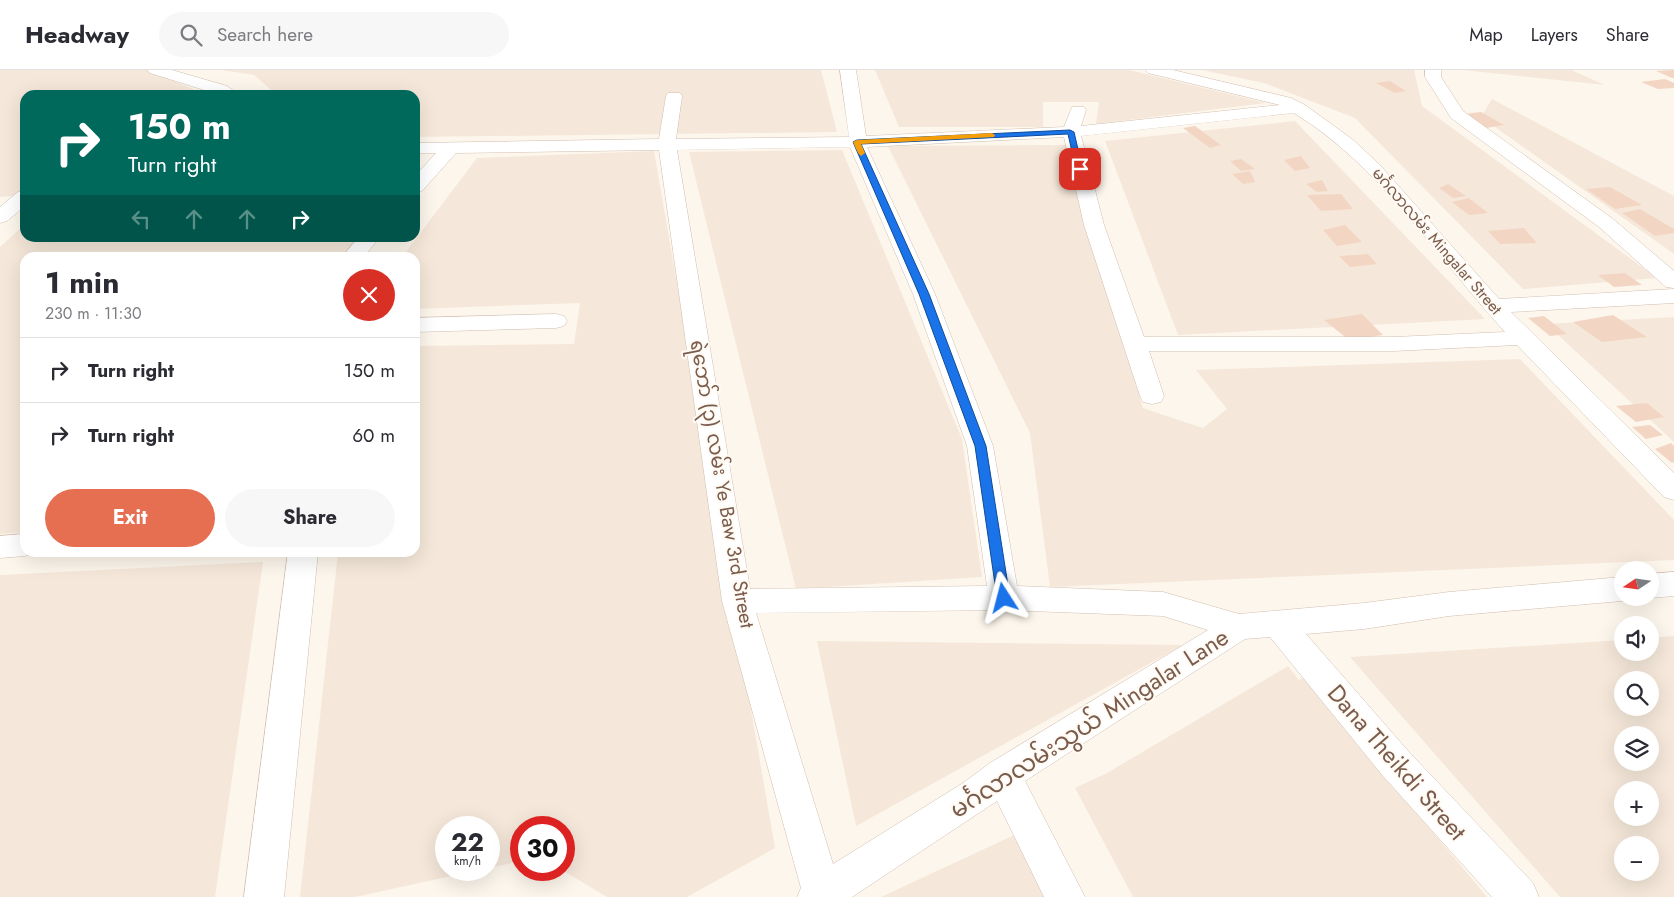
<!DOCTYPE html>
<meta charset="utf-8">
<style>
:root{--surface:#fff;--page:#f7f7f7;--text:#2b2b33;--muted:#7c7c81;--line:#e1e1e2;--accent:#e76f51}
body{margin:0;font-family:Jost,"Noto Sans Myanmar",sans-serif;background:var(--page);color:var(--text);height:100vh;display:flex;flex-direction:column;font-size:19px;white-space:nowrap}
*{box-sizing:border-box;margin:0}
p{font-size:16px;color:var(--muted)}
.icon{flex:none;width:28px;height:28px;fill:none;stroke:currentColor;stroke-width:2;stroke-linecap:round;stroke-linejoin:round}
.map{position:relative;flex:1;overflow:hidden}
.panel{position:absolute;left:20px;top:182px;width:400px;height:305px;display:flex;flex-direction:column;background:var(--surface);border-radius:15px;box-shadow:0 5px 20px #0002}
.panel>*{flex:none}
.hud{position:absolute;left:20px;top:20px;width:400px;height:152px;border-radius:15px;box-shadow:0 5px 20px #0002;background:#00695c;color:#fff;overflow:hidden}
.needle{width:32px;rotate:257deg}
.tools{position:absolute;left:1614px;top:491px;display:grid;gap:10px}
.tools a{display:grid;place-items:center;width:45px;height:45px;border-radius:50%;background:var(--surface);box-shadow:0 5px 20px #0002;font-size:25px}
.speed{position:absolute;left:435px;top:746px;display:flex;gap:10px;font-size:25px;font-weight:700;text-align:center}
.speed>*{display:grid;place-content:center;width:65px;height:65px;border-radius:50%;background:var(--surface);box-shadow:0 5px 20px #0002;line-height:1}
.speed small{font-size:12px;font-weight:400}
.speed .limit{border:8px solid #d22;background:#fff;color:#111}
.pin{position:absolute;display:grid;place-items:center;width:42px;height:42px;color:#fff;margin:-21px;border-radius:10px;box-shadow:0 2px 8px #0006}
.me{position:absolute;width:55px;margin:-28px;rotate:351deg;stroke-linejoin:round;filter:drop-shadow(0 0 4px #0008)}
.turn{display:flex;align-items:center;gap:18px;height:105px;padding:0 25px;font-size:22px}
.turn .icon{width:65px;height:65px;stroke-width:2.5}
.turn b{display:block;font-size:35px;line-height:42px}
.lanes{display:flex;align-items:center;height:48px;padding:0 25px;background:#0003;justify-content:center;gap:25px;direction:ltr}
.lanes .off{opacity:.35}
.round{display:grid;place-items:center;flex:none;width:52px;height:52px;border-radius:26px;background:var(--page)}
.headline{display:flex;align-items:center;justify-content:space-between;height:85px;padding:0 25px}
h1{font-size:30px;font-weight:700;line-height:38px}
.button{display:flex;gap:10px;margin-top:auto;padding:10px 25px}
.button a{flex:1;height:58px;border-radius:30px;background:var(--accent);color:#fff;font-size:20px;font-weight:700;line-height:58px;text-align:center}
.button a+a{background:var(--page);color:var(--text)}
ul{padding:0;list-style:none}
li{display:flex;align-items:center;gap:15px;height:65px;padding:0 25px;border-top:1px solid var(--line)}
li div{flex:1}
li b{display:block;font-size:19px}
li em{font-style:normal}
header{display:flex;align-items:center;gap:30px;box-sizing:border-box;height:70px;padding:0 25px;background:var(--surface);border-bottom:1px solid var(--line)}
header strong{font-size:24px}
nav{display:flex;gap:28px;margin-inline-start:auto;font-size:18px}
.search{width:350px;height:45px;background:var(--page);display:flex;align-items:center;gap:12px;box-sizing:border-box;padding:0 18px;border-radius:28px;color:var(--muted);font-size:19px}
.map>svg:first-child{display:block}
.residential{fill:#f5e8da;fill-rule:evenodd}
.building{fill:#f3d5c3}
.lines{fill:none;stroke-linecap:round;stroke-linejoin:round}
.minor-casing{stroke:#d1beb0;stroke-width:1}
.minor{fill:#fff;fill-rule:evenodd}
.route{fill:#1a73e8;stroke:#114b97}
.slow{fill:#f59e0b}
.labels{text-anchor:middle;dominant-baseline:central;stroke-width:4;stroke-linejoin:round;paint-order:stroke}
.far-street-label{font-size:16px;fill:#7a5c4d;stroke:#fffaf3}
.street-label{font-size:20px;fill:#7a5c4d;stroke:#fffaf3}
.near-street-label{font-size:24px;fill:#7a5c4d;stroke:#fffaf3}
</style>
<header>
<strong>Headway</strong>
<div class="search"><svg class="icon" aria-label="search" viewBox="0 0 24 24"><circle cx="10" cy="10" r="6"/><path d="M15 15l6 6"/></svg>Search here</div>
<nav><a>Map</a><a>Layers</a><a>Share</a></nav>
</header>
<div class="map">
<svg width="1674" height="827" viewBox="0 0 1674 827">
<rect width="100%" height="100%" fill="#fdf6ec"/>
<path class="residential" d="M0,0H146L208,25H25V125L0,127Z
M221,0H821L837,62L415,67V25H277L254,5Z
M875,0H1129L1266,33L1096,54L1099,32H1043V57H899Z
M1202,0H1414L1422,36L1657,208L1523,219L1355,48L1264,13Z
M1463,0H1571L1605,15Z
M1492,29L1674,126V184L1481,47Z
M1295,51L1485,249L1178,265L1105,71Z
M1066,75L1143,338L1203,358L1227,339L1196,300L1520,289L1674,450V490L1050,517L1030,363L888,76Z
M842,80L962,369L982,507L796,519L689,82Z
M654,81L775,778L687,827H607L562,800H564V758H521V791L489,798V758H446V800H479L355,827H300L338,483L415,482V276L574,274L580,233L415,239V188L402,187L477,88Z
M25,154V168H369L351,187L25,188V462L0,464V177Z
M1674,247V372L1546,254Z
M263,492L215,827H0V505Z
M1674,566V827H1560L1350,587L1622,570V582H1650V568ZM1622,610H1650V638H1622ZM1622,665H1650V692H1622ZM1622,720H1650V748H1622ZM1622,775H1650V802H1622Z
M817,571L1183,575L856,756Z
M1288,596L1299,610L1304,607L1487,827H1133L1075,718L1107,703Z
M1023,761L1057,827H881Z"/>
<path class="building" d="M1674,0V8H1672L1656,1Z
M1665,9L1674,13V18L1658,19L1641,12Z
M1390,11L1406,21L1395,23L1376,13Z
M1481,42L1504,55L1486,58L1464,44Z
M1195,56L1221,75L1210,78L1183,58Z
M1301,86L1310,98L1295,101L1284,90Z
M1241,89L1255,99L1241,101L1230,91Z
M1250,101L1255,112L1243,114L1232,104Z
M1322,110L1328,121L1317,122L1306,114Z
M1448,114L1466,126L1453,128L1439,118Z
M1610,117L1642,135L1615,139L1586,119Z
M1341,124L1353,139L1321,141L1307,125Z
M1469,128L1488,143L1469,145L1452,132Z
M1640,139L1674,159V163L1655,166L1622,143Z
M1345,155L1362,172L1337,176L1323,160Z
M1524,158L1537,173L1500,174L1488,161Z
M1368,184L1377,194L1350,197L1339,186Z
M1625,203L1642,215L1614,217L1598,205Z
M1362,244L1383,265L1349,270L1324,250Z
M1613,245L1647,267L1602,272L1573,252Z
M1544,246L1567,264L1550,266L1528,248Z
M1647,333L1664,347L1636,352L1616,336Z
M1650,355L1663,365L1646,369L1632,357Z
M1671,373L1674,376V392L1672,393L1655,379Z"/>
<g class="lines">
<g class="minor-casing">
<path id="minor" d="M147,0H172L227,16L239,25H220L150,3Z
M840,0H856L866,66L1064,57L1072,37H1084L1086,40L1081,56L1280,35L1148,3L1145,0H1173L1291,28L1305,35L1352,69L1379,94L1499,229L1674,219V233L1511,242L1674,403V430L1664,427L1517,275L1394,281H1149L1164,326L1161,332L1152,334L1143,332L1140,326L1084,155L1064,67L867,77L935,224L993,376L1017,516L1163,522L1239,544L1364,533L1449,522L1622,507V528H1633L1622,531L1449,546L1364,559L1306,564L1409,682L1533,813L1539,827H1492L1383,706L1270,567L1245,569L1025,711L1085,827H1044L997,731L852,827H797L801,818L722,531L659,80L456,83L422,121L415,123V106L436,83H415V73L659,69L666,26L668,23H680L682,26L676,69L849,67ZM1294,43C1381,96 1437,188 1505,262L1394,267H1144L1104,155L1081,66ZM850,77L913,224L967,376L987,516L750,519L677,80ZM1004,540L1163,546L1208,560L990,693L963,713L833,794L756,543Z
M1425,0H1441V7L1463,41L1613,149L1674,201V218L1666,217L1599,157L1451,48L1425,7Z
M25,120V136L7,151L0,153V137L18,122Z
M358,168H379L363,188H341Z
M556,244L564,246L567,251L564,256L556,258L415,262V248Z
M25,464V482L35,483L25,486L0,488V466Z
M288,482H318L284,827H244Z
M1674,502V526L1650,528H1648H1650V504Z"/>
</g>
<use href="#minor" class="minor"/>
</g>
<path class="route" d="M1070,60L1074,62L1083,101L1076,99L1068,64L861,74L929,224L986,376L1010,528L1008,532H999L997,528L975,376L919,224L853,72L857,70Z"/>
<path class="slow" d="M992,63L995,65L994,67L861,74L865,83L861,86L858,83L853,72L857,70Z"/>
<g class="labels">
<g class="far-street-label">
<text transform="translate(1437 171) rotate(49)">မင်္ဂလာလမ်း Mingalar Street</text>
</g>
<g class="street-label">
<text transform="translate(722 414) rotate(80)">ရဲဘော် (၃) လမ်း Ye Baw 3rd Street</text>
</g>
<g class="near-street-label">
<text transform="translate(1089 653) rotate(-33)">မင်္ဂလာလမ်းသွယ် Mingalar Lane</text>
<text transform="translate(1397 692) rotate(49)">Dana Theikdi Street</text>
</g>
</g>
</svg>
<div class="tools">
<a><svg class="needle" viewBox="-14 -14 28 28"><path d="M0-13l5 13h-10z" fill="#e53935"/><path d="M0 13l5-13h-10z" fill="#7c7c81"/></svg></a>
<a><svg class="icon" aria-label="sound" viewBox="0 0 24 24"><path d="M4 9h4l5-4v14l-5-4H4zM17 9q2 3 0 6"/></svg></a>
<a><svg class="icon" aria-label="search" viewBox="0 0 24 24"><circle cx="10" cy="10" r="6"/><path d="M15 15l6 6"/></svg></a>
<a><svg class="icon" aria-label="layers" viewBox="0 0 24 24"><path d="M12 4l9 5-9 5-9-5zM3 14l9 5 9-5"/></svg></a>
<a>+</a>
<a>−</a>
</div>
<div class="speed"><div>22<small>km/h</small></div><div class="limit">30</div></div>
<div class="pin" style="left:1080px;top:99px;background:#d93025"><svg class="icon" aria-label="arrive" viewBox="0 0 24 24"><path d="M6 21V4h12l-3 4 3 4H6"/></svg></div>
<svg class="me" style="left:1004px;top:528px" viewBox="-20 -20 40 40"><path d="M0-17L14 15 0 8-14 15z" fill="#1a73e8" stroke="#fff" stroke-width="4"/></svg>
<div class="hud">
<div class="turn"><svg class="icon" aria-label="right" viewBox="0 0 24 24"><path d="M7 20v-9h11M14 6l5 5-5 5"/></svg><div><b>150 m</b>Turn right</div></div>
<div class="lanes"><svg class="icon off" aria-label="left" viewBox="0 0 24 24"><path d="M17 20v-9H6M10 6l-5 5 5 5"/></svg><svg class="icon off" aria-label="ahead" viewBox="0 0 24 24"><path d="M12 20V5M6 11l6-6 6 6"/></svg><svg class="icon off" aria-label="ahead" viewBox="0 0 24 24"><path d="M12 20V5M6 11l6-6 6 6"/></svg><svg class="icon" aria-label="right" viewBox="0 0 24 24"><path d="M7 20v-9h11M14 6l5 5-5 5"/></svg></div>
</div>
<section class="panel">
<div class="headline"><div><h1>1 min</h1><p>230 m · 11:30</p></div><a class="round" style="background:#d93025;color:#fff"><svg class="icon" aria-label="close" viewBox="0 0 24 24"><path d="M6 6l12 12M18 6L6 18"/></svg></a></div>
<ul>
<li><svg class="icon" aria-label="right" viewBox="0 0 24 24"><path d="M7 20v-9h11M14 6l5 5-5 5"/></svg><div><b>Turn right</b></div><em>150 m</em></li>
<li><svg class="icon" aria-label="right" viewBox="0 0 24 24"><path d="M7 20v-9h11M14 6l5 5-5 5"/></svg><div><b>Turn right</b></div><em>60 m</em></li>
</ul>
<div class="button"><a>Exit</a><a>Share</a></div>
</section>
</div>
